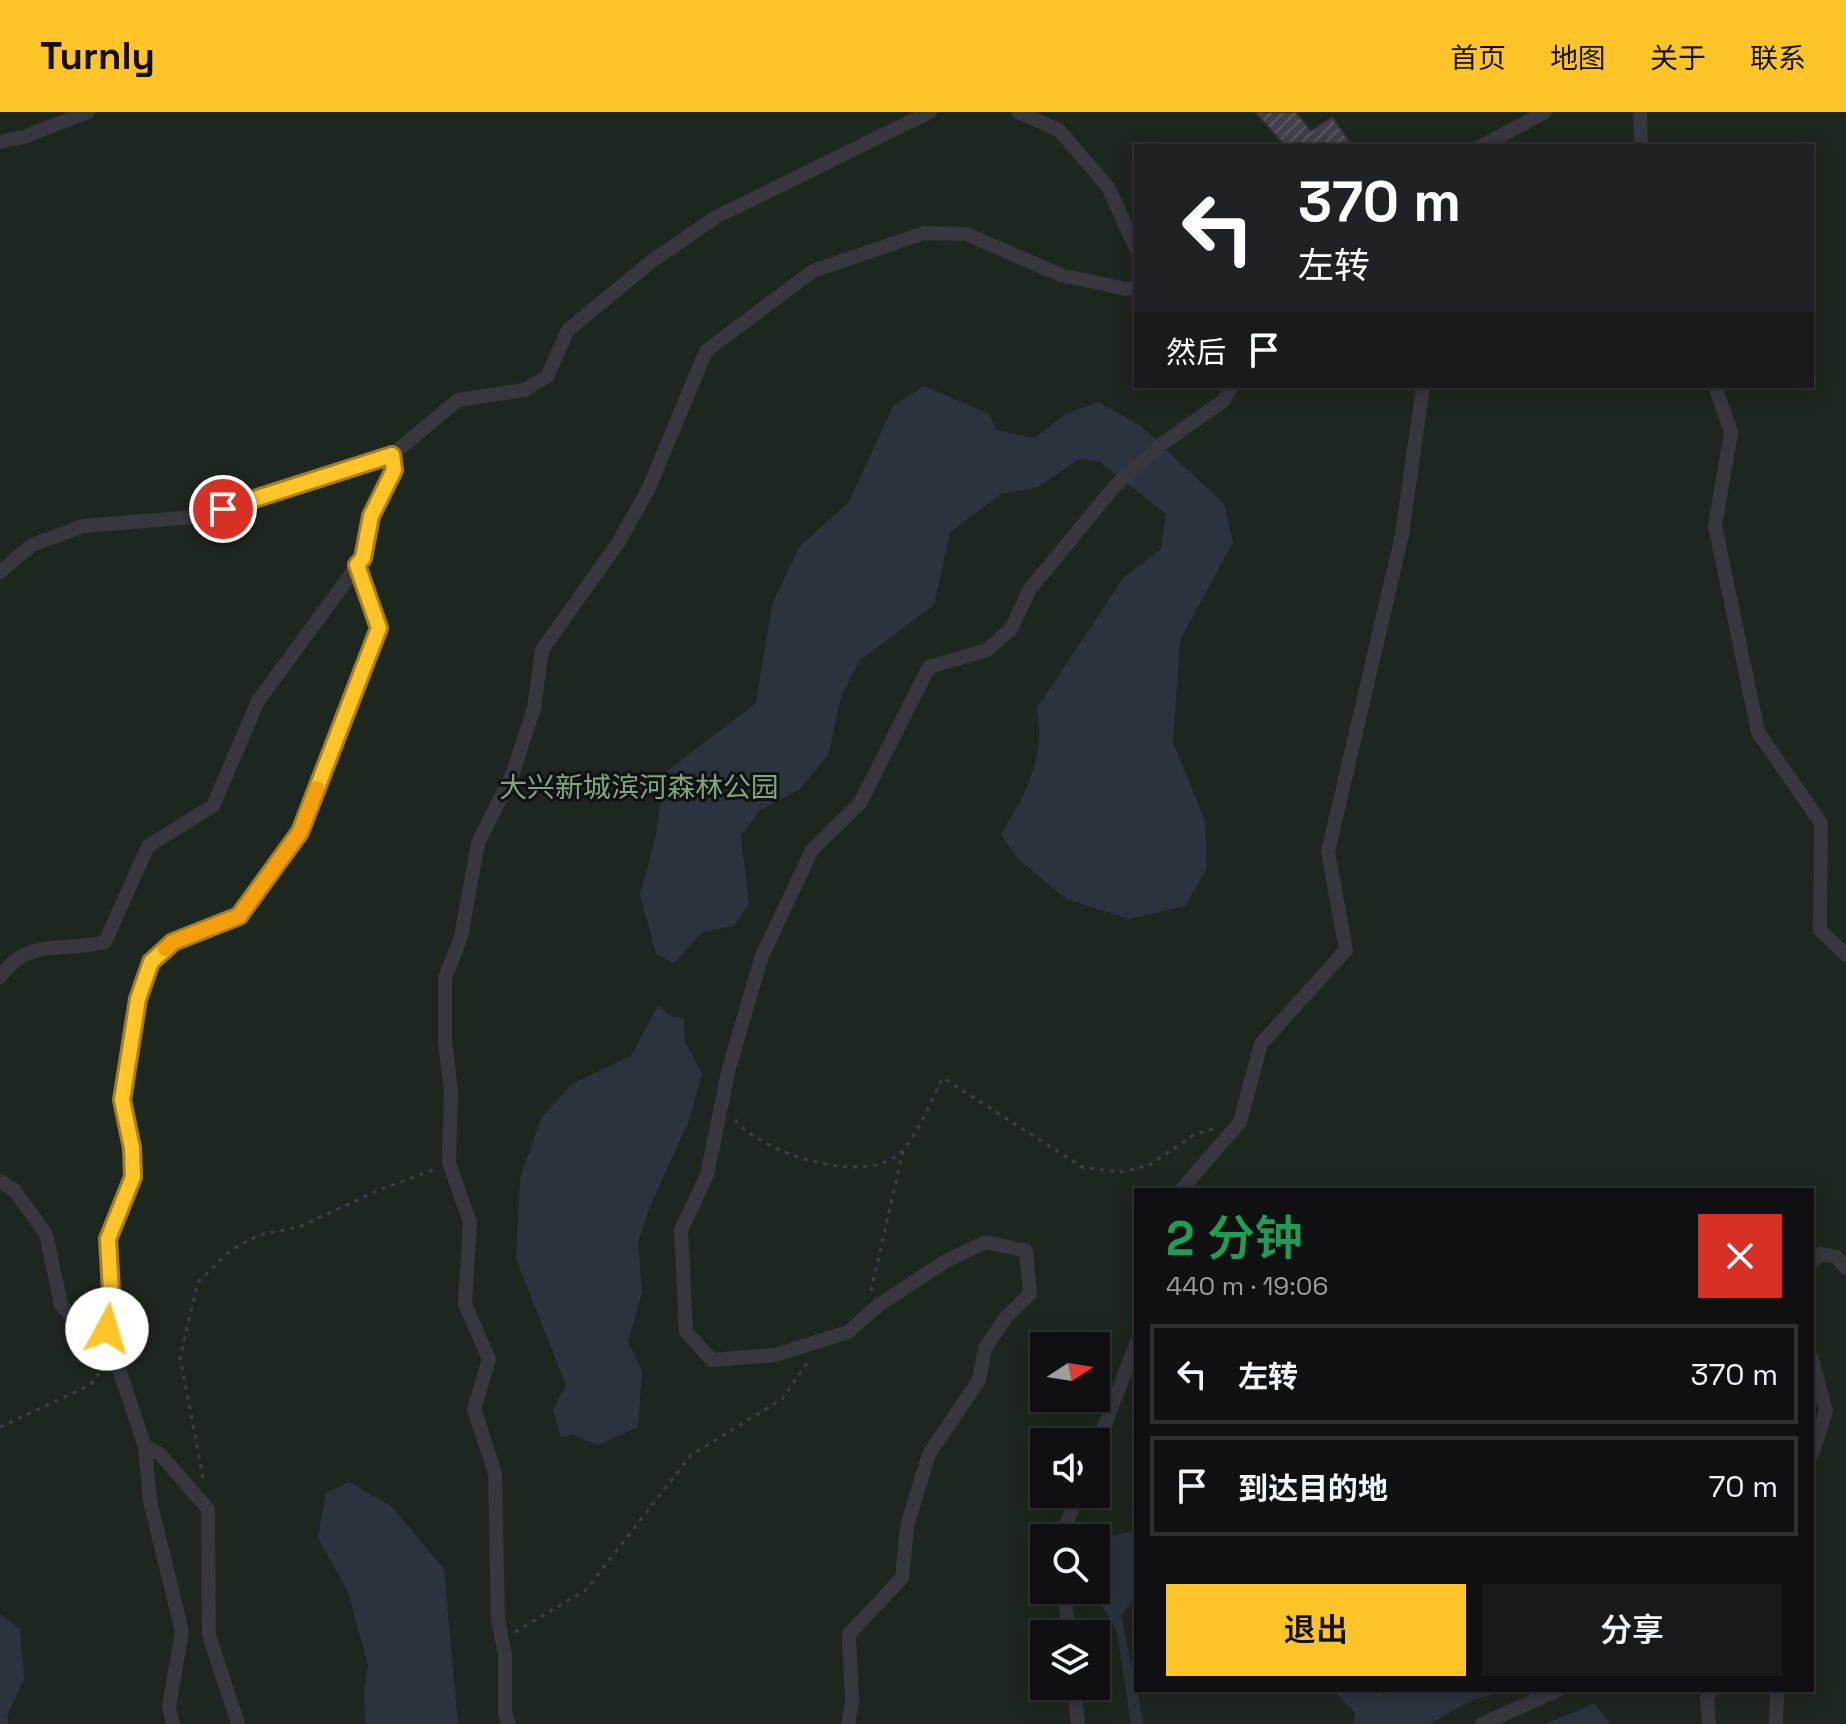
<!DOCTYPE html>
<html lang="zh">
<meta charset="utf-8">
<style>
:root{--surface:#101012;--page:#19191b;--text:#f1f3f6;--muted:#9c9d9f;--line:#303032;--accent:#ffc528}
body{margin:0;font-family:"Space Grotesk","Noto Sans SC",sans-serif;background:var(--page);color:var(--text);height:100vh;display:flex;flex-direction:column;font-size:30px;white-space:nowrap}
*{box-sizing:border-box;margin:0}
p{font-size:26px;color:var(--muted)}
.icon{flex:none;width:44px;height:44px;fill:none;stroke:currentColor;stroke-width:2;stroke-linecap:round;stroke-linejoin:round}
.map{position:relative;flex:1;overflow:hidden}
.details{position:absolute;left:1134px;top:1076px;width:680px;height:504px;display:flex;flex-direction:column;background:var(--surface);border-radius:0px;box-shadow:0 4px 20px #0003,0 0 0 2px var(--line)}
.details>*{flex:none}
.top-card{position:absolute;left:1134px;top:32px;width:680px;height:244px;border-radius:0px;box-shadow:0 4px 20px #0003,0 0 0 2px var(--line);background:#202124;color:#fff;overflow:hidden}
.needle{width:52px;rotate:78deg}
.fabs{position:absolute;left:1030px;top:1220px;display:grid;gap:16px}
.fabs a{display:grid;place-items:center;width:80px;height:80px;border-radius:0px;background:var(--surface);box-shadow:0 4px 20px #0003,0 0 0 2px var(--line);font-size:40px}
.pin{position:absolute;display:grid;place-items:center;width:68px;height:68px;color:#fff;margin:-34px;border:4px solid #fff;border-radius:50%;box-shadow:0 2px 8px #0007}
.me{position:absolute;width:88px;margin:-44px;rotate:6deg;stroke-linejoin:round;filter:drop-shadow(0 0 6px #0008)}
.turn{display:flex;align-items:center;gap:28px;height:168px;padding:0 32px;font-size:36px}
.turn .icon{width:104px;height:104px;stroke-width:2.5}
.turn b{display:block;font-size:56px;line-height:68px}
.then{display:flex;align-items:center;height:76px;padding:0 32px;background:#0003;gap:16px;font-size:30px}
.round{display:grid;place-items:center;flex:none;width:84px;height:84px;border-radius:0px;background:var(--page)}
.overview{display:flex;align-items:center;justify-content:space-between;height:136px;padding:0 32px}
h1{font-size:48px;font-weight:600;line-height:60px;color:#1e9e55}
.cta{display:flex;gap:16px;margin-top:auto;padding:16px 32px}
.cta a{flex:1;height:92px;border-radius:0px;background:var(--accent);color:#111;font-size:32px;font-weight:600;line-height:92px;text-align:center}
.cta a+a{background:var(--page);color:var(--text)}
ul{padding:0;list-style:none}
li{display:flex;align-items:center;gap:24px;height:100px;margin:0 16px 12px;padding:0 16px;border:4px solid var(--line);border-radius:0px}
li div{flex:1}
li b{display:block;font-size:30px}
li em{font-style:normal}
header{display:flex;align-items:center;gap:48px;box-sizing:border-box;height:112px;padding:0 40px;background:var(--accent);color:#111}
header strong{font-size:38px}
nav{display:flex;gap:44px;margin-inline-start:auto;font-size:28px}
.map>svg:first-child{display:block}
.park{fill:#1e271f;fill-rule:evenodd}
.water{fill:#2b343e}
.building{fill:url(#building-hatch);stroke:#303035;stroke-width:2}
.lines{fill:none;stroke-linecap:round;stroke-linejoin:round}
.path{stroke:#3d3e45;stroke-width:3;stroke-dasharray:4 6;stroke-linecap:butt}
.street{stroke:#37373e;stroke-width:14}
.route-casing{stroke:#a6801a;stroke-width:20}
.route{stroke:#ffc528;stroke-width:14}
.slow{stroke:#f59e0b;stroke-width:14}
.labels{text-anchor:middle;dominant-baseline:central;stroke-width:6;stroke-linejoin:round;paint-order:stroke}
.park-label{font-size:28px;fill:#7ca781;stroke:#111113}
</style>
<header>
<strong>Turnly</strong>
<nav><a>首页</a><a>地图</a><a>关于</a><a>联系</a></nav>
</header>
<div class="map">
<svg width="1846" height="1612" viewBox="0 0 1846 1612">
<defs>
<pattern id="building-hatch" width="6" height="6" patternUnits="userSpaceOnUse" patternTransform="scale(2)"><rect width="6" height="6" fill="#404046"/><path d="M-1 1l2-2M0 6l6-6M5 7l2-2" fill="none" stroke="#59595f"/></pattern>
</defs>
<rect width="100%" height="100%" fill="#161618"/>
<path class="park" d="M0,0H1846V1612H0ZM1136,34H1812V274H1136ZM1136,1078H1812V1578H1136ZM1044,1234H1096V1286H1044ZM1044,1330H1096V1382H1044ZM1044,1426H1096V1478H1044ZM1044,1522H1096V1574H1044Z"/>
<path class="water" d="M924,274L989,302L996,318L1035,326L1066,302L1098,290L1141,314L1224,392L1233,430L1180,528L1173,631L1205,709L1207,756L1185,794L1129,807L1066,787L1017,746L1001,722C1027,680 1046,645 1037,596L1124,465L1161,437L1166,402L1100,350L1079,347L1038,375L1001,382L950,420L934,493L859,549L841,585L828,643L800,677L759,699L741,724L749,791L734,814L702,820L674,851L656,842L640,783L655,728L666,660L756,591L772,493L799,435L849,390L893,294Z
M658,893L670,904L684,906L685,930L702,962L688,1011L651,1092L638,1131L642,1180L628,1230L642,1259L638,1315L598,1333L574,1323L561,1325L553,1298L566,1273L516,1147L520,1066L542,1005L572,972L631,944Z
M349,1370L391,1394L444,1457L458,1612H365L364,1580L368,1553L348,1480L318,1426L326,1381Z
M1136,1418V1485L1121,1503L1144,1612H1131L1117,1520L1094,1478L1096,1442L1103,1427Z
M0,1502L20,1517L24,1567L7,1604L9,1612H0Z
M1333,1578H1373L1384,1583L1420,1578H1512L1475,1587L1429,1612H1353L1355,1601Z
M1594,1592L1611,1612H1545Z"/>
<path class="building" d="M1255,0H1296L1311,19L1332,5L1353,34H1285Z"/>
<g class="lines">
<path class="path" d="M735,1008C763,1042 870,1077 904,1037C920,1018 931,988 943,966L1082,1055L1120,1060L1148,1054L1195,1022L1213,1017
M871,1179L903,1039
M0,1315L90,1273L100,1260
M203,1366L180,1245L198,1170L231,1138L259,1123L299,1115L379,1078L436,1057
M515,1520L586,1478L691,1343L782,1287L807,1251"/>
<path class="street" d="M1018,0L1059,18L1108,75L1136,136
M1640,0L1641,34
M0,30L24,25L88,0
M1482,34L1545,0
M1715,274L1731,320L1715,414L1758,620L1821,711L1820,818L1846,843
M0,460L32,433L83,414L195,405L392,343L458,288L524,278L547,265L568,218L652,149L716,105L930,0
M0,865C29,824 63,841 105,830L148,734L213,694L258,589L363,446L371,404L394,358L392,343
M0,1069L14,1078L46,1122L61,1193L118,1254L145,1335L150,1389L182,1519L169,1595L173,1612
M1181,1078L1240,1010L1261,932L1346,838L1328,740L1402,423L1423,274
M1812,1150L1820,1142L1836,1145L1846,1156
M102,1237L112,1197L108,1127L133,1065L132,1036L122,988L138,887L151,850L173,830L239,804L300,720L379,516L357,453
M1812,1247L1826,1299L1812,1342
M145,1335L160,1342L208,1397L209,1523L238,1612
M1096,1336L1136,1232
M1061,1426L1078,1382
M1064,1478L1069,1522
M1074,1574L1078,1612
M509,1612L505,1602V1543L498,1507L495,1361L474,1297L489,1247L465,1192L470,1110L449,1051L451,979L445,929V866L461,825L478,731L513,661L534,596L542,538L618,431L648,378L706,239L813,159L924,121L966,122L1061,163L1126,177L1136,176
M848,1612L852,1590L849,1522L902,1466L907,1414L929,1342L979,1268L985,1236L1006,1205L1030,1182L1026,1139L986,1130L946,1149L880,1192L848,1220L775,1243L712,1248L686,1220L681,1118L707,1063L729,956L762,844L812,738L860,691L929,555L987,538L1011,517L1030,477L1115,374L1162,332L1223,289L1232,274
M1482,1612L1558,1578
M1709,1612L1707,1586L1711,1578
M1776,1612L1777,1578"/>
</g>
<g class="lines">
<g class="route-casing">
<path id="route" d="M107,1217L112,1197L108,1127L133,1065L132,1036L122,988L138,887L151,850L173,830L239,804L300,720L379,516L357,453L363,446L371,404L394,358L392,343L223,397"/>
</g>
<use href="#route" class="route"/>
<path class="slow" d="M165,837L173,830L239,804L300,720L317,676"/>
</g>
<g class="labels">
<g class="park-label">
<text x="639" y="675">大兴新城滨河森林公园</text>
</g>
</g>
</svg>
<div class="fabs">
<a><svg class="needle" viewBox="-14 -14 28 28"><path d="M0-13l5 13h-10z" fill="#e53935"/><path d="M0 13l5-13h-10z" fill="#9c9d9f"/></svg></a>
<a><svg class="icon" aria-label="sound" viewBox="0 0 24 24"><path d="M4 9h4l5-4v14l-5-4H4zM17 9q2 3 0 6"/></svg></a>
<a><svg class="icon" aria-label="search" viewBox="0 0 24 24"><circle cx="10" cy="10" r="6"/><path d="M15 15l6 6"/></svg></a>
<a><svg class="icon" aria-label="layers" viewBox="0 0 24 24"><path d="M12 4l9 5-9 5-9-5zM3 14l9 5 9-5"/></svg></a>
</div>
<div class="pin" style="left:223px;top:397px;background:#d93025"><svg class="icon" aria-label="arrive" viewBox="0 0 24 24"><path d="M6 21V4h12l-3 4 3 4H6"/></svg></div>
<svg class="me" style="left:107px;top:1217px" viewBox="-20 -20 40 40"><circle r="19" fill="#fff"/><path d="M0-13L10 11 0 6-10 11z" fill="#ffc528"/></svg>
<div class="top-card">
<div class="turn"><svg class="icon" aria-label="left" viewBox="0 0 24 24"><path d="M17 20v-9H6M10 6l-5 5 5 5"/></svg><div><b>370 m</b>左转</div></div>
<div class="then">然后<svg class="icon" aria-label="arrive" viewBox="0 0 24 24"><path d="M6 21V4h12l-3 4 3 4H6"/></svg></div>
</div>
<section class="details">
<div class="overview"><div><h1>2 分钟</h1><p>440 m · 19:06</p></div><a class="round" style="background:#d93025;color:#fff"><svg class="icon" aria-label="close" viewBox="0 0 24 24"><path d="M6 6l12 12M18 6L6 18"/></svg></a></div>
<ul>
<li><svg class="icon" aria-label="left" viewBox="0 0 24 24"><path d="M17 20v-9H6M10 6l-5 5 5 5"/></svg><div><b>左转</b></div><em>370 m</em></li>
<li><svg class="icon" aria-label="arrive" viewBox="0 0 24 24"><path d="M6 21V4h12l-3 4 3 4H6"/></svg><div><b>到达目的地</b></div><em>70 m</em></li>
</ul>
<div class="cta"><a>退出</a><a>分享</a></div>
</section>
</div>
